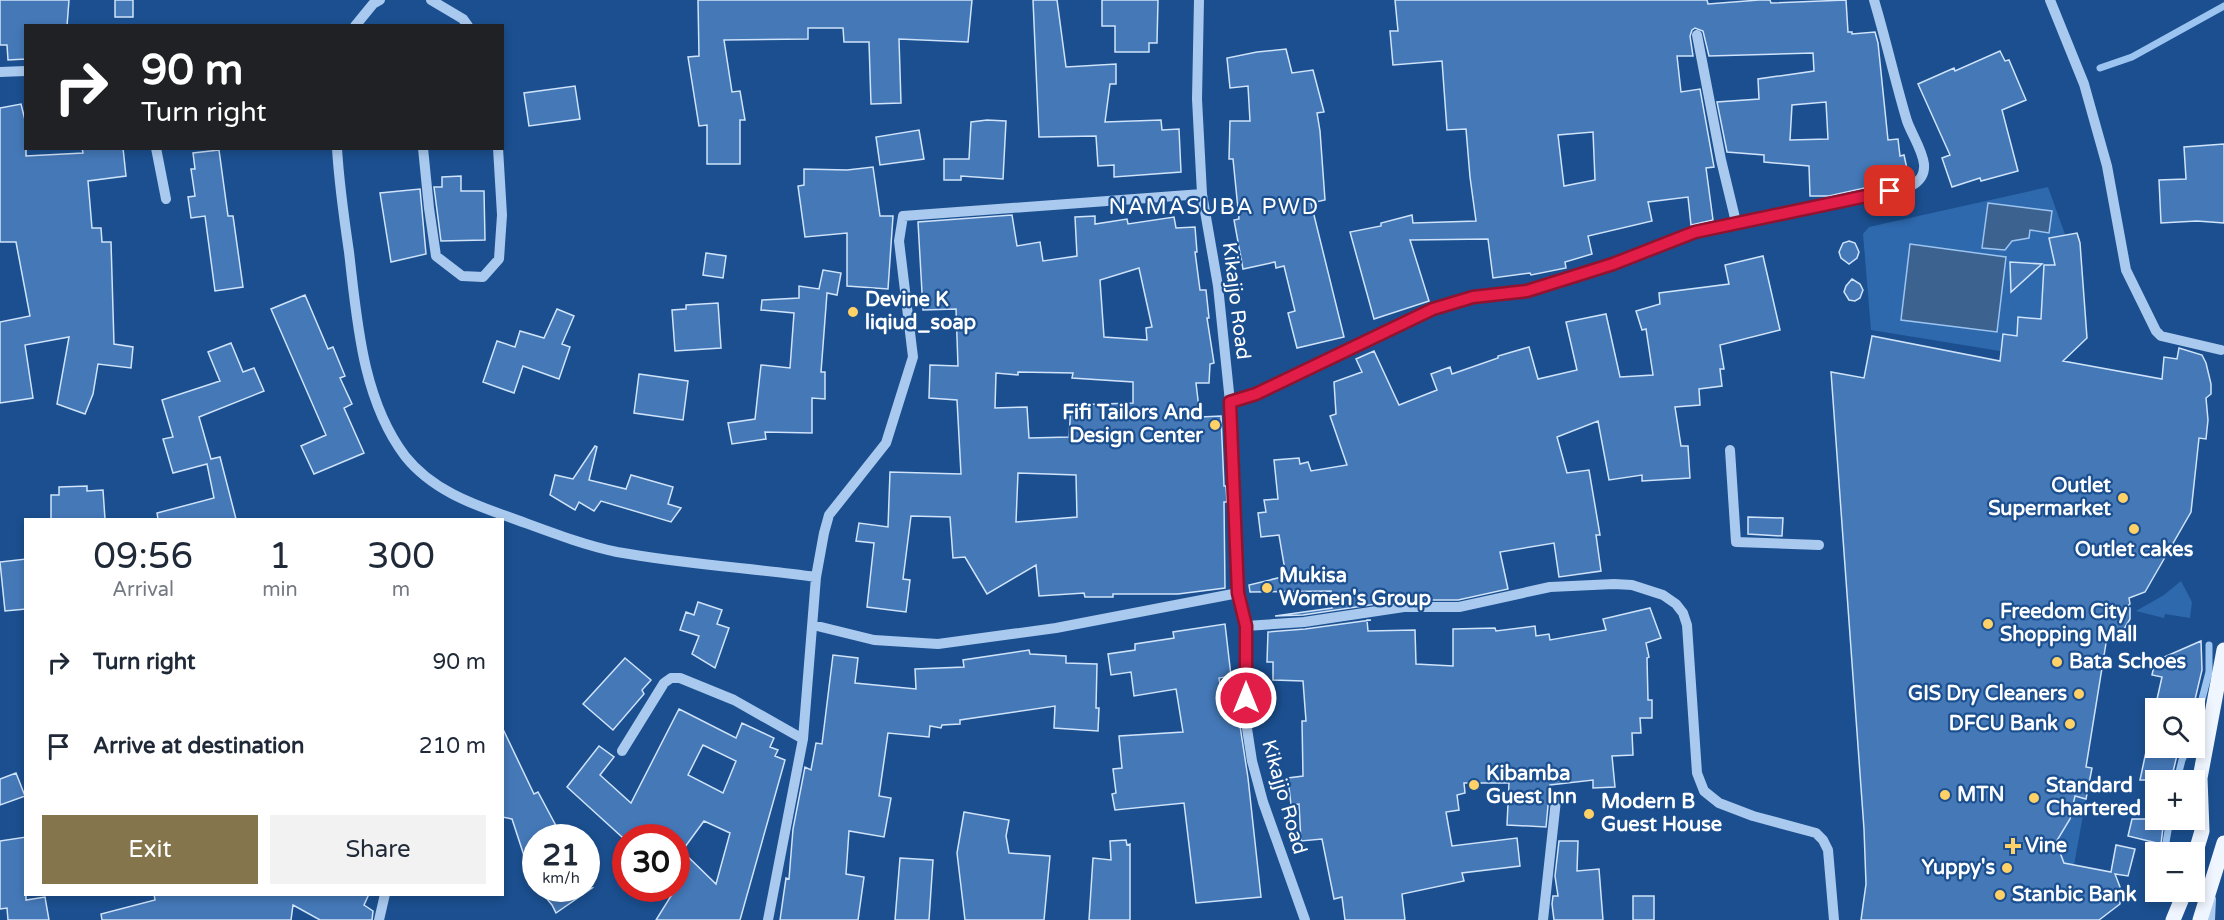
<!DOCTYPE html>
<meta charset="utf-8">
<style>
:root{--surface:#fff;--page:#f2f2f3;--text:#1f2937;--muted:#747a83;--accent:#84754c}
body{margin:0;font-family:"Varela Round",sans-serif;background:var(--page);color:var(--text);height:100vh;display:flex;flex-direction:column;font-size:22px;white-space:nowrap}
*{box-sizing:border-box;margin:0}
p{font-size:20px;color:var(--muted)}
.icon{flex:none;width:33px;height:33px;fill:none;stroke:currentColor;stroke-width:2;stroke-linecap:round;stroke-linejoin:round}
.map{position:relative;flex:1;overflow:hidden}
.details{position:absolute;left:24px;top:518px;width:480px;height:378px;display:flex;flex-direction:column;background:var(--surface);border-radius:0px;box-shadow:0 3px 9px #0003}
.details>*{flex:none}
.banner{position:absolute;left:24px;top:24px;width:480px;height:126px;border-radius:0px;box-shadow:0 3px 9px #0003;background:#202124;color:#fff;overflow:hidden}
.fabs{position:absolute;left:2145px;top:698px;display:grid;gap:12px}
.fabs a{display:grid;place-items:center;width:60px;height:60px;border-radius:0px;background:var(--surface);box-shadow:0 3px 9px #0003;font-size:30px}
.speed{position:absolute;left:522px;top:824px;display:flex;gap:12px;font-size:30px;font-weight:700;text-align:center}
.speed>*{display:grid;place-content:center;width:78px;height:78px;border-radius:50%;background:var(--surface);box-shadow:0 3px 9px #0003;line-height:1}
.speed small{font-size:15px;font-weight:400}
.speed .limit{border:9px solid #d22;background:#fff;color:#111}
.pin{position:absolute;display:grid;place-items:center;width:51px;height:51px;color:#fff;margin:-26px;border-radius:12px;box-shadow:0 3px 9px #0006}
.me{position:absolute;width:66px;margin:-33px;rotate:0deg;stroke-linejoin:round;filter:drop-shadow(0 0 4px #0008)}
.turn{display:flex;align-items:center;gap:21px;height:126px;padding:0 18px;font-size:27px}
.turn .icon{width:78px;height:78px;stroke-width:2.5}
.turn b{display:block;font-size:42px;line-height:51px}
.eta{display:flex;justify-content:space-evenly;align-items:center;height:102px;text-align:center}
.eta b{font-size:36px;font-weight:600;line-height:42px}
.cta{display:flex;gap:12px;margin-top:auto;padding:12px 18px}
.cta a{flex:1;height:69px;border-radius:0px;background:var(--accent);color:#fff;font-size:24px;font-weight:600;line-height:69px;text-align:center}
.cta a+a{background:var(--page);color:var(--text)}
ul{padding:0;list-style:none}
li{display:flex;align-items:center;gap:18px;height:84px;padding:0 18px}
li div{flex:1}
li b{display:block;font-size:22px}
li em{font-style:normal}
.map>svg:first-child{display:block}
.green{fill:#2e69ad}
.water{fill:#3c6290;stroke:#9cc4f0;stroke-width:1.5}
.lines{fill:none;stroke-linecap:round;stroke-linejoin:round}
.stream{stroke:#9cc4f0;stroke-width:7}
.building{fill:#4478b7;stroke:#cfe3fa;stroke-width:1.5;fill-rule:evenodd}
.minor{stroke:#a9c9ee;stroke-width:10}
.major{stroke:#f0f6ff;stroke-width:15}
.route-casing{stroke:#92132f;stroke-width:15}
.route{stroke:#e11d48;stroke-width:10}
.poi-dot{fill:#ffd166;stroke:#1b4f8f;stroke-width:2}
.labels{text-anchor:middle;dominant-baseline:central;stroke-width:4.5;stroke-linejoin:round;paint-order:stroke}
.poi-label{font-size:20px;font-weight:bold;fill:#fff;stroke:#1b4f8f;text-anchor:start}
.street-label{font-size:20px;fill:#fff;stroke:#1b4f8f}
.quarter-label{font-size:22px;letter-spacing:1.5px;fill:#fff;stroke:#1b4f8f}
</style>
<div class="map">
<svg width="2224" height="920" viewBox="0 0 2224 920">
<rect width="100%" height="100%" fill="#1b4f8f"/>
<path class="green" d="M2048,187L2067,240L2072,343L2003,334L2000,351L1871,330L1863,234L1869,227Z
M2181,581L2192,602L2190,618L2165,614L2164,618L2136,611L2164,595Z
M2075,797L2086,799L2074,865L2062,863L2063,860L2055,844L2070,820Z"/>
<path class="water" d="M1988,203L2052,211L2049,233L2030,230L2029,238L2012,241L2005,250L1982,248Z
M1910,244L2006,257L1997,332L1901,320Z"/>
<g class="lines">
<path class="stream" d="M2100,68L2132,57L2224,6
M2194,730L2209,672V645
M2177,780L2182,760L2188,747
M2165,848L2170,819"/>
</g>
<path class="building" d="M0,0H69L67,26H26V59L8,60L7,45H0Z
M115,0H133V17H115Z
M698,0H972L968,42L899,39L901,103L871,104L869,42H844L843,28H808V39L724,40L732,92L740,91L745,120H740V164H707V125L699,126L688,57L699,56Z
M1033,0H1057L1066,67L1116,64V84H1110L1105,122L1161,120L1162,130L1179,129L1181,172L1114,177V165L1098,166L1096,136L1039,137Z
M1102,0H1158L1157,43H1149V52H1115V26H1102Z
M1395,0H1707L1708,4L1759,0H1770L1771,3L1846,0L1848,32H1852V34L1875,32L1878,43L1888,140L1898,139L1900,156L1904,155L1909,178L1829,196H1810L1809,166L1764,162V155L1727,152L1717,102L1759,99L1758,79L1814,71L1813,53L1709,56L1703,31L1695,28L1692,30L1690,36L1693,56H1677L1681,92L1700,89L1714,167L1706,168L1713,220L1691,225L1688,197L1648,202L1652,221L1588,236L1592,254L1565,262L1566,268L1531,275L1530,273L1493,278L1488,239L1410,240L1429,301L1374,319L1350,232L1381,226V223L1412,215L1413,223L1476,221L1470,177L1466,129L1447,130L1442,61L1393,65L1390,31H1398ZM1826,102L1828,139L1790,140L1792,105ZM1593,132L1595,180L1564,186L1558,135Z
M1286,49L1292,73L1313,70L1324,112L1317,113L1320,131L1325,200L1311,203L1344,337L1297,348L1288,313L1295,311L1284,266L1276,268L1275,262L1243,269L1234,220L1239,219L1233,159H1229L1230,121H1250L1248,86L1230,88L1227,58L1257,52Z
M2000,51L2005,61L2009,60L2026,100L2002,110L2018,171L1981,181L1980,178L1952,187L1942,158L1950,155L1918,84L1954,68L1955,71Z
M575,86L580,119L529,126L524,93Z
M21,104L26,124V156L83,153L82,148H123L126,176L88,181L92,228H101L102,242H111L114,344L133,347L131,368L98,364L93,394L85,414L57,404L69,337L25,345L33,398L0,403V322L30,316L16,242H0V108Z
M987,120L1006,121L1003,179L961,176V180H944V159H969L971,122Z
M919,130L924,159L880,165L876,137Z
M2224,144V223L2197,221L2161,223L2159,180L2186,179L2184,147Z
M219,150L228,216H233L243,287L215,291L205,216L191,218L188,197L195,196L191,169H195L193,153Z
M873,167L880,216H893L888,289L847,286V233L805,237L798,186L804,185V169L847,170Z
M461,176V191H484L485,240L441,241L434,187H442V177Z
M420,189L426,254L391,262L380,193Z
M1012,215L1017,246L1040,242L1043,261L1077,256L1075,217L1095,216V224L1127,219L1128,224L1174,217L1176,228L1195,227L1197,252H1195L1200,290H1206L1209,318H1207L1214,363L1210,364L1209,383H1196L1200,417L1221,416L1224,486H1226L1227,502H1224L1225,588L1178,594H1113V597H1085L1084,593L1039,596L1036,565L987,594L965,557L953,558L950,517L911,516L903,579L910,580L906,612L867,607L874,543L856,541L859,523L888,527L890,472L961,474L957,400L929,398L930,365L958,366L956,309L923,310L918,222ZM1139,268L1152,327L1146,328L1147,340L1104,337L1100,280ZM1018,372L1073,373L1072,378L1133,382V403L1071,405L1069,437L1029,438L1027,407L995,408L996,373L1018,375ZM1018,473L1076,475L1077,517L1016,522Z
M2077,233L2080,243L2087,338L2063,361L2162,379L2164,357L2177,359L2179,348L2202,355L2206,363L2211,384V394L2206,398L2208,420L2206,439L2199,438L2191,512L2145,592L2129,598L2130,604L2126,607L2130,608V619L2124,629L2107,637L2086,767L2092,768L2086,799L2075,796L2070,819L2056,842L2064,863L2111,872L2116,845L2135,849L2128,876L2115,874L2120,887V904L2099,920H1861L1866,884L1864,829L1831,372L1864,378L1872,336L2000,361L2003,334L2017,336L2018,317L2041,319L2044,265H2055L2049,238Z
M1849,241L1855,243L1859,252L1857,258L1849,264L1841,258L1839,252L1843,243Z
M706,253L726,256L723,278L703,275Z
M1763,256L1780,330L1720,345L1724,369H1720L1722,386L1699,389L1700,405L1675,407L1681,446H1688L1690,478L1642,481V475L1609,480L1598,421L1557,437L1567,473L1589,470L1600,535H1596L1601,571L1559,577L1554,543L1500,552L1508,589L1458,600H1403L1303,615L1275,616L1332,608L1331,591L1250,592L1249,585L1286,576L1279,535L1261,537L1258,513L1266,512L1264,500L1278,499L1274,460L1299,458L1300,464L1308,462L1311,471L1347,465L1330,416L1336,414L1334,382L1362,372L1356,359L1374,351L1399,405L1437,390L1431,374L1450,367L1452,374L1498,358V356L1529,347L1538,379L1577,370L1566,322L1606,314L1620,377L1653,375L1646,329L1642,330L1636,311L1660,304L1659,293L1729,284L1725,265Z
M2010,262L2042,264L2011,292Z
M823,270L841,273L837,295L827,293L821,372H825V399L812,398V433L765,432L766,439L732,444L728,423L755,419L761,365L790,368L794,313L761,310L762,300L799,298V286L819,289Z
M1852,279L1860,284L1863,290L1860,298L1855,301L1849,300L1844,292L1846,286Z
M305,295L328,349L333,347L345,376L340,378L352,404L344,408L364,453L314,474L301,446L326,435L271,309Z
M718,303L721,348L675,351L672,310L686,309V305Z
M557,309L574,316L562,344L570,347L559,379L523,366L514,393L483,382L497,341L515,347L520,331L544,338Z
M231,343L243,372L254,368L264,391L199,417L211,459L220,457L236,519H158L157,513L214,498L207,464L173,473L163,439L173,437L162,400L220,381L208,352Z
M639,374L688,381L683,420L634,413Z
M595,446L597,447L589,480L626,489L631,475L673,487L668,504L681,508L671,522L601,501L594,511L579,502L575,510L550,495L555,475L573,479Z
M87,486V491L103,490L105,519H51V495H59V487Z
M1748,517L1783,518L1782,536L1748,534Z
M26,559V609L5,611L0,562Z
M698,602L722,610L717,624L729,628L715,668L692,654L699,636L680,630L686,612L694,615Z
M1650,608L1661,638L1646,643L1649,657L1647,658L1648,700H1652V718H1640L1641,733H1632L1633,755L1612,756L1615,787L1593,788V780L1550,785L1546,827L1507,825L1509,783H1464L1465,793L1457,795L1459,810L1446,812L1452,846L1517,838L1520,866L1462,873L1464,881L1402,894L1405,920H1345L1342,897L1334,899L1322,839L1301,841L1299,804L1291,805L1288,778L1303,776L1302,721H1306L1303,681L1273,680V662H1267L1268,632L1305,629L1371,620H1367L1368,631L1415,630L1416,664L1453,666V629L1495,628L1496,631L1535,626L1536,636L1549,634L1550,640L1606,630L1603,619Z
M1225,624L1231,676L1219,678L1225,715L1238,713L1248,778L1261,897L1196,903L1184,803L1115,810L1112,794L1116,793L1113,769L1122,768L1119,736L1183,732L1176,689L1134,696L1131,672L1111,675L1108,654L1135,650V644L1174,638L1173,632Z
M2201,641L2202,670L2193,708H2155L2162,677L2152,675L2155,661Z
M1029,650L1030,654L1066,656V663L1097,664L1096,708H1099L1098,731L1054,728L1055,706L960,720V724L942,725L941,728L930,726L929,737L888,733L879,796L891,798L884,837L849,831L846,874L864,877L858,920H780L786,878L789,879L793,829L805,767L811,770L816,743L822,744L833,655L858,658L855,683L916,689L915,669L964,667L963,660Z
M625,658L651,680L642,690L644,694L613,730L583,704Z
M679,709L736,738L742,723L774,738L770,747L778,750L775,756L785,760L740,920H656L676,888V837H622L567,787L599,746L614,757L600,775L631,803ZM703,745L736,761L723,793L688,775ZM704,821L730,833L716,884L682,851Z
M502,727L534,794L538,792L562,837H536V879L532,880L512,819L502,817Z
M2147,747H2179L2171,780H2140Z
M16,773L25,796L0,805V779Z
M964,812L1009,820L1006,836L1009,853L1050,856L1044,920H965L957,853Z
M2132,819H2164L2161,844L2128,836Z
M26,837V900L45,897L49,920H8L7,908L0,909V841Z
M1126,840L1127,845L1130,844V920H1089L1093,858L1111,860L1110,841Z
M1559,841H1578L1577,871L1599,869L1603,920H1554L1552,904L1553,896H1558L1555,876Z
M900,858L933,860L929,920H895Z
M538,888H592L556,913L552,905Z
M154,894H369L364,905L373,911L372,920H320L293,905L291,920H102L101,914L155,900Z
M1633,896H1654V920H1633Z"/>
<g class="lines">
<path class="minor" d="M431,0L463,19L468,26
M1199,0L1197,99L1202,194L1218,286L1230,402L1238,593L1246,626V722L1252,761L1263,802L1305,920
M2050,0L2084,84L2107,166L2126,270L2156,331L2161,336L2221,350
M355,26L373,4L380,0
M1697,35L1721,160L1736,222
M0,72L26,71
M156,148L166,199
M337,148C339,183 344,218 349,252C357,320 362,399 405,456C431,489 471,504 509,517C545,530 580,544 617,552C683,564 750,568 816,577
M423,148L429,208L436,256L462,276L483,277L499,259L502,215L498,148
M1230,402L1256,394L1433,309L1473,297L1527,291L1613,264L1695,232L1911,186C1920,181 1925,175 1924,164C1922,149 1912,135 1907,121C1895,81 1886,40 1874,0
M1730,450L1736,542L1819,545
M813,625L874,640L938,644L1056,628L1238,593
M1246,626L1304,622L1404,607H1459L1550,587L1614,584L1632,585L1663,595L1676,604L1683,613L1687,625L1697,773L1704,791L1719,803L1753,816L1816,833L1823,840L1828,850L1834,920
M622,751L664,683L671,678H680L734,700L803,739
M379,920L385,894
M768,920L803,739L816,577L824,533L829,515L886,443L913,357L899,241L903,216L1202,194
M1543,920L1556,800
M2210,920L2211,899"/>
<path class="major" d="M2194,858L2202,831L2200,778L2224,650
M2173,920L2185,891
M2200,920L2224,843"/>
</g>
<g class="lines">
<g class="route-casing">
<path id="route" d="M1246,698V626L1238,593L1230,402L1256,394L1433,309L1473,297L1527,291L1613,264L1695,232L1890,191"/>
</g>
<use href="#route" class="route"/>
</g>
<g class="poi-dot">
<circle cx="853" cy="312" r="6"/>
<circle cx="1215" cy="425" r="6"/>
<circle cx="2123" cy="498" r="6"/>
<circle cx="2134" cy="529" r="6"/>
<circle cx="1267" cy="588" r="6"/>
<circle cx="1988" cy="624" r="6"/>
<circle cx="2057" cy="662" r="6"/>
<circle cx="2079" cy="694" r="6"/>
<circle cx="2070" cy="724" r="6"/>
<circle cx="1474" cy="785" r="6"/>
<circle cx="1945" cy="795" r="6"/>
<circle cx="2034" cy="798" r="6"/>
<circle cx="1589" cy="814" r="6"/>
<path d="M2010 837h6v6h6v6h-6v6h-6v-6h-6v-6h6z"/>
<circle cx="2007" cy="868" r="6"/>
<circle cx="2000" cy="895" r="6"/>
</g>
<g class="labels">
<g class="poi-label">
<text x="865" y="300">Devine K<tspan x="865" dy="23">liqiud_soap</tspan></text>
<text x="1203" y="413" text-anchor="end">Fifi Tailors And<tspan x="1203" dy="23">Design Center</tspan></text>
<text x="2111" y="486" text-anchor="end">Outlet<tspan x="2111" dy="23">Supermarket</tspan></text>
<text x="2134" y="550" text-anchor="middle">Outlet cakes</text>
<text x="1279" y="576">Mukisa<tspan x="1279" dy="23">Women's Group</tspan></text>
<text x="2000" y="612">Freedom City<tspan x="2000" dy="23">Shopping Mall</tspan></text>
<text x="2069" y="662">Bata Schoes</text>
<text x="2067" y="694" text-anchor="end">GIS Dry Cleaners</text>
<text x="2058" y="724" text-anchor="end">DFCU Bank</text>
<text x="1486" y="774">Kibamba<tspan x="1486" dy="23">Guest Inn</tspan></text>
<text x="2046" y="786">Standard<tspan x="2046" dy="23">Chartered</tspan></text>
<text x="1957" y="795">MTN</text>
<text x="1601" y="802">Modern B<tspan x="1601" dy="23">Guest House</tspan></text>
<text x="2025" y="846">Vine</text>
<text x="1995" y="868" text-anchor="end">Yuppy's</text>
<text x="2012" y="895">Stanbic Bank</text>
</g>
<g class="street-label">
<text transform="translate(1236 301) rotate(83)">Kikajjo Road</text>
<text transform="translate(1284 797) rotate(74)">Kikajjo Road</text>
</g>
<g class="quarter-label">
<text x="1214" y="207">NAMASUBA PWD</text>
</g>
</g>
</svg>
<div class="fabs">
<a><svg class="icon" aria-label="search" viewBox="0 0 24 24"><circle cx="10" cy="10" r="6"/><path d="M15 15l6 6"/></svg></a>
<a>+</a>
<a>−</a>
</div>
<div class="speed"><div>21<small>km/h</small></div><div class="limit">30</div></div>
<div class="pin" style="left:1890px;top:191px;background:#d93025"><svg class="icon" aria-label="arrive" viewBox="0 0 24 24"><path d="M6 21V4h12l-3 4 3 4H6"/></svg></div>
<svg class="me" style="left:1246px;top:698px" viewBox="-20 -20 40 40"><circle r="17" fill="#e11d48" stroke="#fff" stroke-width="3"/><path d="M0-11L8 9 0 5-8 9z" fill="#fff"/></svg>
<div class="banner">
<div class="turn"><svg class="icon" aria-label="right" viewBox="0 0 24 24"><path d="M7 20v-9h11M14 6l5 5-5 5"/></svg><div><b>90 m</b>Turn right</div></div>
</div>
<section class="details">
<div class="eta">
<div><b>09:56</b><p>Arrival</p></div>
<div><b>1</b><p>min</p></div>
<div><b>300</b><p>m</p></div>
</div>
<ul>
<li><svg class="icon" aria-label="right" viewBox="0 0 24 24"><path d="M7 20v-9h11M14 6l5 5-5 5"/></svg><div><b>Turn right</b></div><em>90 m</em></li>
<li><svg class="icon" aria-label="arrive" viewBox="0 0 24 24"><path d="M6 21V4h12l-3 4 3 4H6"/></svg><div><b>Arrive at destination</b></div><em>210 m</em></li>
</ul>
<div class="cta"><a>Exit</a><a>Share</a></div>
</section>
</div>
